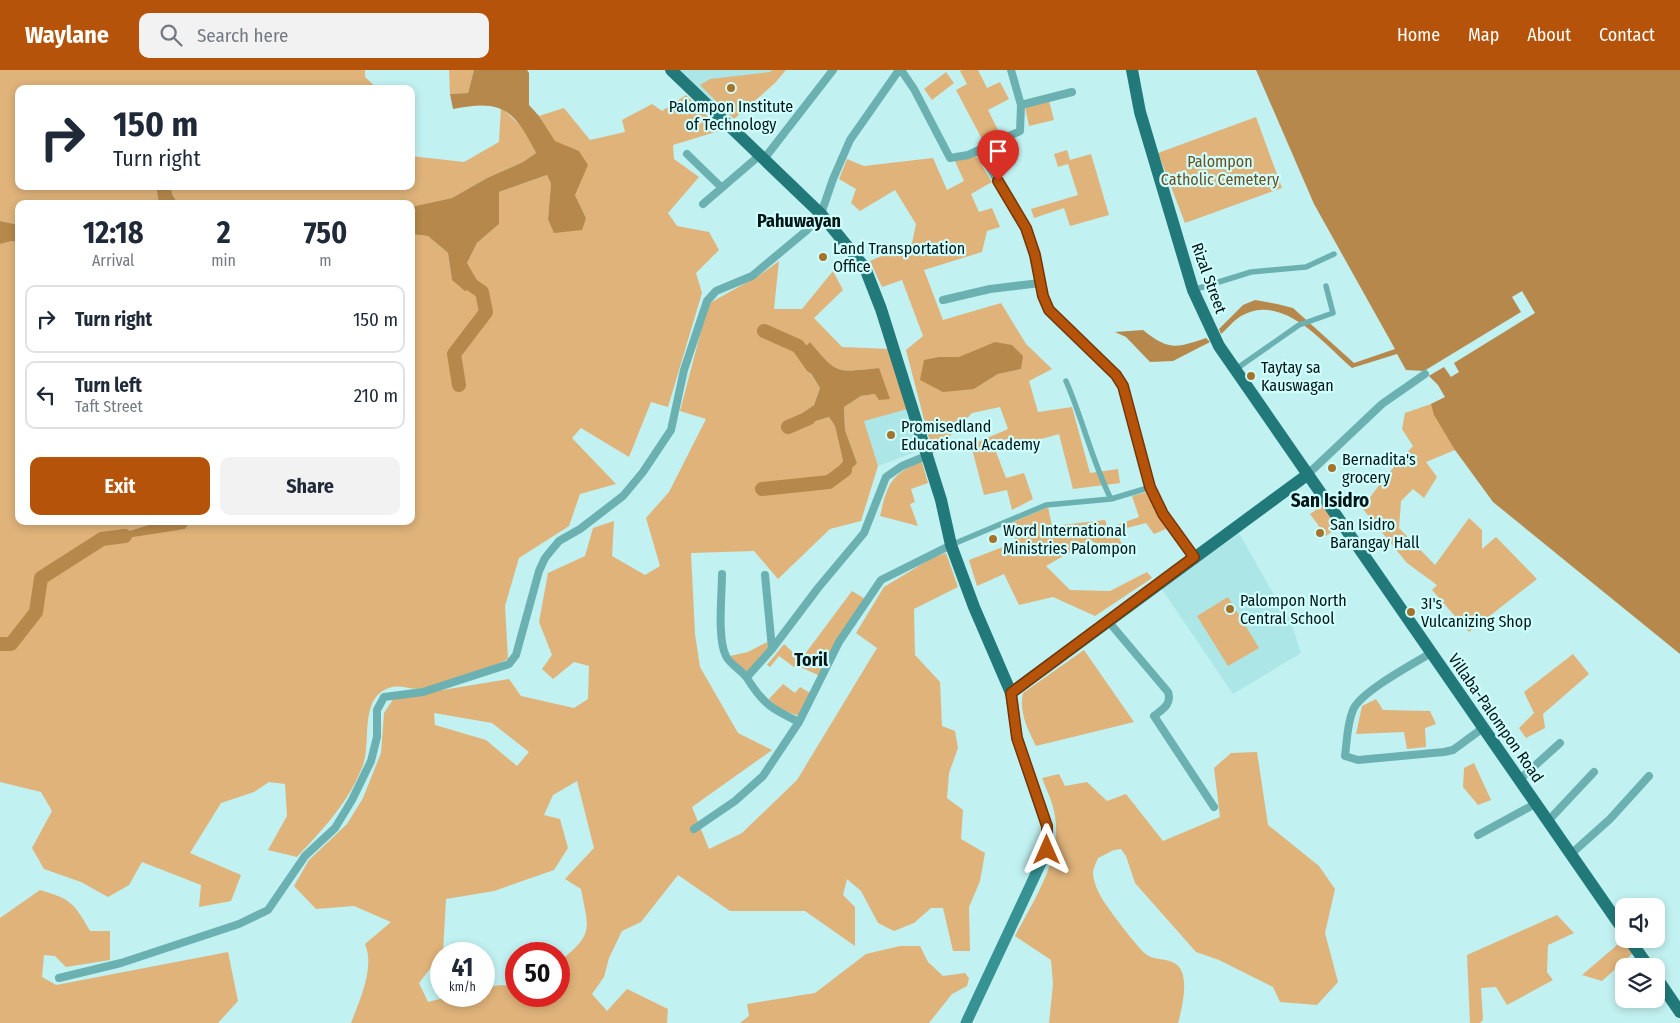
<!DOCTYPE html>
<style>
:root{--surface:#fff;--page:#f2f2f3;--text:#1f2937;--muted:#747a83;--line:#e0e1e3;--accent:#b45309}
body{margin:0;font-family:"Fira Sans Condensed",sans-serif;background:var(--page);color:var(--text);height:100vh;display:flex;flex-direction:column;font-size:19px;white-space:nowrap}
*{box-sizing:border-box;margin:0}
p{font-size:16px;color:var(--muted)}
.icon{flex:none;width:28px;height:28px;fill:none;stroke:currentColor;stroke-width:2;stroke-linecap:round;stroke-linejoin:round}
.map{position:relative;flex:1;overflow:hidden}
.details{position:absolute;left:15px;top:130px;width:400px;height:325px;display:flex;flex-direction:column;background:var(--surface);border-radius:10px;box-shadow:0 2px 8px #0003}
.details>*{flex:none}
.hud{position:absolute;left:15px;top:15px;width:400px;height:105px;border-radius:10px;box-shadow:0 2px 8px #0003;background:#fff;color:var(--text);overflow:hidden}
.controls{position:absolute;left:1615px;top:828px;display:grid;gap:10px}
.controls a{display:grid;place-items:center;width:50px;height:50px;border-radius:10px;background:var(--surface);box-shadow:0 2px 8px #0003;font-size:25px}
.speed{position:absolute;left:430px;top:872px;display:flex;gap:10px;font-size:25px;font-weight:700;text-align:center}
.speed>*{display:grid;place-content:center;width:65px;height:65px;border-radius:50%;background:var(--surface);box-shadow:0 2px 8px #0003;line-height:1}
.speed small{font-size:12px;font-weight:400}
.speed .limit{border:8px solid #d22;background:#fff;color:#111}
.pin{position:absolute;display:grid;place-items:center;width:42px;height:42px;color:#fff;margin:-51px -21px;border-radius:50% 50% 50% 0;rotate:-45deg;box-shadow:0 0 5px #0007}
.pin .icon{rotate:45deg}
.me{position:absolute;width:55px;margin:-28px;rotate:0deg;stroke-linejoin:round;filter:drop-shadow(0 0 4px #0008)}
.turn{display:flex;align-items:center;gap:18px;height:105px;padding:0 15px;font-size:22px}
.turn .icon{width:65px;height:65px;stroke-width:2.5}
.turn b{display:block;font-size:35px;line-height:42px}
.eta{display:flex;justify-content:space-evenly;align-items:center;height:85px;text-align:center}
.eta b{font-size:30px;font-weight:700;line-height:35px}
.action{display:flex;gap:10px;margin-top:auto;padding:10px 15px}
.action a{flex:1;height:58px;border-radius:10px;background:var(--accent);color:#fff;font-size:20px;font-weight:700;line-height:58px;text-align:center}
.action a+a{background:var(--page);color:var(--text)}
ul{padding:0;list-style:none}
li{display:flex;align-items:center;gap:15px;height:68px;margin:0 10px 8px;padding:0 5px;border:2px solid var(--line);border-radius:10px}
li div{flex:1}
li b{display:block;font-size:19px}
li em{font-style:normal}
header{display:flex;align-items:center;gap:30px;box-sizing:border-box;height:70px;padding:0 25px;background:var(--accent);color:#fff}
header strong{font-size:24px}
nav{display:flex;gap:28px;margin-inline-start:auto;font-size:18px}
.search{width:350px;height:45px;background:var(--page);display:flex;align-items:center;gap:12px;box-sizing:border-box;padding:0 18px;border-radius:10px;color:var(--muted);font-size:19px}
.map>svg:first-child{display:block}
.built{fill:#ade6e6}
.green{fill:#dfb37a;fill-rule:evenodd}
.water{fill:#b6884b}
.pier{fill:#c2f1f1}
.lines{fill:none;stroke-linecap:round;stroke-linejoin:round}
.river{stroke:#b6884b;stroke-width:14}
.pedestrian{stroke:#6bb1b2;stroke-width:5.5}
.minor{stroke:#6bb1b2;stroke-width:8}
.secondary{stroke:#369293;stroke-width:11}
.primary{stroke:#21797a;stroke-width:12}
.route-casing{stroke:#753606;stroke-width:12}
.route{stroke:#b45309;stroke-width:9}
.poi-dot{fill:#a5732a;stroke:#cffffe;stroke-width:2}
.labels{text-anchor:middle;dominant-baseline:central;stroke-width:4.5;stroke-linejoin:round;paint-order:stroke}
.poi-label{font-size:16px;fill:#041515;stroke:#cffffe;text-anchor:start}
.park-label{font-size:16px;fill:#6f4e20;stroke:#cffffe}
.street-label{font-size:16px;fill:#041515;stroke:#cffffe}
.neighbourhood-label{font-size:18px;font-weight:bold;fill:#041515;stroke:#cffffe}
.quarter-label{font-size:19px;font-weight:bold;fill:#041515;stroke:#cffffe}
</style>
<header>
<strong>Waylane</strong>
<div class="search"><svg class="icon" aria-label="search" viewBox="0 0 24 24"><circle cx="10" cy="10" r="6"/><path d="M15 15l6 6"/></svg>Search here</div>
<nav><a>Home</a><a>Map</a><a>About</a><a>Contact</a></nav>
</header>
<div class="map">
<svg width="1680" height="953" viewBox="0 0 1680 953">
<rect width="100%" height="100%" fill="#c2f1f1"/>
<path class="built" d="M679,0H780L743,45L715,36Z
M908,339L918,381L878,396L863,351Z
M1239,463L1278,532L1289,546L1301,583L1233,624L1161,518Z"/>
<path class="green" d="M0,0H365V7L378,19H19V116H156L159,134H19V155L0,151Z
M449,0H474L468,23L450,24Z
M772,0H786L775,13L734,49L700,15L710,9L770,2Z
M962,0H978L987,18L1000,12L1009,29L988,40L999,62L983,71L956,20L967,14L960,1Z
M946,2L954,13L932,30L924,19Z
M686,25L722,60L673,75L674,89L699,107L668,143L677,156L709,162L719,180L696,203L702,223L668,337L651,332L629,387L581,358L572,368L616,414L580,424L569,456L519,488L505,536L508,589C481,602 454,611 425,618C408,622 399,610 381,622C361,637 371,673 363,695C349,732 324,758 297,787L268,780L287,746L285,714L269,712L254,722L221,733L190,783L241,805L231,831L199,837L201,815L142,792L129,815L108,827L81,812L44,799L32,778L52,741L41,722L0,712V174L12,171L19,173V451H161L110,467L185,459L191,451H411V164L428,166L448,183L452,210L467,193L477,173L499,154V122L547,105L551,114L548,149L586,148L575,125L579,81L555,72L539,46L564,38L590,70L625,62L622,50L652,34L662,41Z
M1049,31L1054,50L1029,56L1025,37Z
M501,37L524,59L536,83L523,92L487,108L452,128L412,137L411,134L381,131L374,134H178L172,124L171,116H411V86L464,92L499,72Z
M1256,47L1282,118L1185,153L1158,83Z
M1067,80L1070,90L1091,84L1109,145L1070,156L1064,138L1034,148L1031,139L1078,125L1068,94L1058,97L1054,84Z
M975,84L992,112L971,124L979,142L992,138L1000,157L987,161L982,182L924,200L943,250L1001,233L1026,274L1052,299L1029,311L1038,342L1072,337L1090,403L1118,399L1120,413L1073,419L1059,364L996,382L1006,408L1024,403L1033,429L1012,440L1007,420L984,425L971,375L1008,359L1000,337L972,343L933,384L906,280L923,266L902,210L882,217L870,191L912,173L916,154L895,120L860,141L851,133L856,119L839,109L847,89L864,96L933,88L947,120L964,111L954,89ZM939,287H959L1021,299L998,304L974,319Z
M779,191L774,239H802L833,201L843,220L814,248L842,277L889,279L908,339L864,351L878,396L861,451L830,459L778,509L754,481L691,483L695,564L700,597L738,663L772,680L692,737L709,779L742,763L797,710L877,578L856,563L884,517L932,488L946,483L958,517L914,539L915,585L940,612L942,656L955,661L958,678L949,703L947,728L963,740L961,769L985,783L980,811L969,837L970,881H953L943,838H931L914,853L894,861L878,853L861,821L847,809L843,825L855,837V876L805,841H730L678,805L641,852L622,861L609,888L604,907L592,924L607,941L627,919L668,939L667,953H351C360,930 375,897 365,874L391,852L354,836L316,839L294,816L309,790L347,754L363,728L381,683L384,643L394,628L509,609L521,626L574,638L588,629L589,596L574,592L553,609L542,599L552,585L539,552L548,503L585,486L593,458L614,451L612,486L645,505L660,496L646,448L669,422L706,349L680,341L708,234L760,205ZM810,272C839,306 836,302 879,298L875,324L861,326L844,337L845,360L857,393L817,416L816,411L834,403L843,391L835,356L829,347L793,358L791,351L814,335L820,318L798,284ZM434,643L492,653L529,682L517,696L486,670L435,655ZM577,711L594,778L565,809L581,819C589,861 594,863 559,892V926H516V916L500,915L484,918V926H451L428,932L419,913L443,882L446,829L494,821L554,800L568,778L560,749L544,745L553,725Z
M1452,324L1471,386L1455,380L1426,392L1437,407L1424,428L1413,419L1401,431L1399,458L1435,495L1469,448L1482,460V479L1496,467L1537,509L1469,562L1432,520L1437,515L1407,493L1362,438L1386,406L1413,376L1402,359L1405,343L1431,334Z
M922,392L928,413L911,419L915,432L910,434L918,456L880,446C887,415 891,403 922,392Z
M1147,422L1166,459L1154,464L1146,453L1115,461L1126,481L1107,483L1091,470L1046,496L1070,520L1110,521L1147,502L1152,508L1095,546L1053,527L1019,535L1004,504L977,516L969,490L1016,472L1011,453L1048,437L1052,456L1105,450L1108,458L1139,447L1132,426Z
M1326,433L1341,454L1326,466L1310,444Z
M852,521L865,529L820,606L796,595L794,597L779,586L770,597L767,595L784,574L799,588L805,584Z
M1228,527L1259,578L1228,596L1197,546Z
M767,572L769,579L747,603L743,602L730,586L748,582Z
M1084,580L1134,652L1036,676C1027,658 1019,642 1023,623Z
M1573,584L1589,604L1543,644L1545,658L1526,668L1519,658L1534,643L1524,622Z
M783,614L795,623L800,617L812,624L799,646L777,638L769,629Z
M1376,629L1383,640L1430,641L1436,654L1425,658L1426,677L1407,679L1404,662L1356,664L1362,636Z
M1257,682L1268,755L1319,796L1335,819L1325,863L1338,912L1317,935L1280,932L1273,917L1219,890L1196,882L1135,813L1126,786L1121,779L1114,780L1098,788C1096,793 1093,799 1093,803C1093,809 1097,820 1100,825C1104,834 1140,881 1147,885C1155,891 1171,887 1179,897C1189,909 1182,939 1178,953H1049L1053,914L1051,890L1015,866C1035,828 1064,786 1054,741C1052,730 1046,719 1042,708L1059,704L1065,716L1087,712L1107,731L1126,724L1163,771L1220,747L1214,698L1231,683Z
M1474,693L1491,730L1478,735L1463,717L1464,698Z
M40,820C71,829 74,833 90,861H110V890L66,897L55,886L44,885L42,907L56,915L228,882L238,931L218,953H0V848Z
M1557,845L1574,863L1548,875L1547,902L1553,910L1507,935L1496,917L1481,918L1483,950L1480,953H1470L1467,885Z
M1623,870L1633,883L1602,911L1582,905Z
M900,876H920L928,892L943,906L965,903L969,908L967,916L952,924L929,953H740L749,946L747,934L815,923L866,884Z"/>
<path class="water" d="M474,0H527L529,3V35L539,46L555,71L579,81L588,95L575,125L586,148L582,160L554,163L548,149L551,114L547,105L499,122V154L477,173L467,193L479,214L465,221L452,210L448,183L428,166L411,164V137L452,128L487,108L523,92L536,83C514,39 502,29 453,39L450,24L468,23Z
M1256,0H1680V584L1493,432L1455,380L1434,345L1431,334L1445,327L1438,315L1424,301L1406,300L1397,284L1352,298C1323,273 1283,222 1241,246C1234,250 1228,258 1221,264L1219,259L1243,235L1255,230L1277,234L1293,238L1354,293L1395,279L1314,134Z
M156,116H171L172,124L178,134H159Z
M0,151L19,155V173L12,171L0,174Z
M1143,260C1169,281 1176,278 1206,268L1210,272L1173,291L1150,292L1126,267L1115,262Z
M810,272C839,306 836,302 879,298L890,329L879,330L875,324L861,326L844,337L845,360L857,393L844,406L817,416L816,411L834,403L843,391L835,356L829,347L793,358L791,351L814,335L820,318L798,283Z
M995,272L1012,275L1023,286L1021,299L998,304L974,319L943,322L920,310L924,290L939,287H959Z
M161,451H191L185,459L107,471L110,467Z"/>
<path class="pier" d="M1522,221L1535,243L1454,293L1459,302L1451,307L1444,297L1427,307L1424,301L1521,242L1512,227Z"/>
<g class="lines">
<path class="river" d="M764,261L798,276L812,296
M459,315L454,284L486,242L482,222L459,206
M788,357L809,348
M762,419L829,412L845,400
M0,574H11L36,542L41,508L102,469L125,466"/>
<path class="pedestrian" d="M1193,220L1251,202L1306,197L1334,184
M1236,299L1299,255L1333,243L1326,216
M1066,311C1083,350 1092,391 1111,429
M951,475L1046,435L1111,429L1151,417"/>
<path class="minor" d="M901,0L914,19L950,88L968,85L979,80
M1011,0L1021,35L1020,61L979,80L1026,158L1035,185L1043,226L1049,240L1116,305L1123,316L1151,417L1163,444L1194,487
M1021,35L1072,22
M687,84L721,117
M764,89L833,0
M703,134L760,85
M943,230L990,219L1040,213
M1307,405L1382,334L1425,304
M722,504C722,524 717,569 726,586C730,595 742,600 747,608C763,634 772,639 799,652
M765,505L772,579
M1108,551L1168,622C1172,634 1163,639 1154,646L1214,737
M1431,583C1413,594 1360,622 1353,640C1347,654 1347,671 1345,686L1358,690L1444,682L1453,680L1483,658
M747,607L772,579L818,518L864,463L886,407L902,396L926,386
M1519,710L1560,673
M1548,751L1594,702
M694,759L735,731L763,706L799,652L839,572L881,510L951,475
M1478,765L1535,734
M1571,784L1610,749L1649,706
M59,908L121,893L239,854L268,840L305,786L335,758L352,730L371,691L377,667V640L384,627L423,622L509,594L516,585L539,501L545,488L559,471L580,459L623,426L643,402L671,360L684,300L707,231L716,221L752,206L806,161L821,144L833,109L850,70L899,0"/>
<path class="secondary" d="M966,953L1047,780V756L1017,668L1011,623"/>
<path class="primary" d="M671,0L821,144L865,198L881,239L941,430L951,475L974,537L1011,623L1307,405
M1132,0L1140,42L1193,220L1219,276L1624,861
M1629,869L1648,896
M1656,907L1680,942"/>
</g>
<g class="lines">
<g class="route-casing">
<path id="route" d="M998,111L1026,158L1035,185L1043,226L1049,240L1116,305L1123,316L1150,417L1163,444L1194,487L1011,623L1017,668L1047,756V780"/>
</g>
<use href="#route" class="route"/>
</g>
<g class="poi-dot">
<circle cx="731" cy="18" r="5"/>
<circle cx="823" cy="187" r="5"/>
<circle cx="1251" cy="306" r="5"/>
<circle cx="891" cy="365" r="5"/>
<circle cx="1332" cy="398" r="5"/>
<circle cx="1320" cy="463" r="5"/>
<circle cx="993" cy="469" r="5"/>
<circle cx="1230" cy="539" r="5"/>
<circle cx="1411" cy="542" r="5"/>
</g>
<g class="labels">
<g class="poi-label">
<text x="731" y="36" text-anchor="middle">Palompon Institute<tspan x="731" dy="18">of Technology</tspan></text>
<text x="833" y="178">Land Transportation<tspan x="833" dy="18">Office</tspan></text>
<text x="1261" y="297">Taytay sa<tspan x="1261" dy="18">Kauswagan</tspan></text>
<text x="901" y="356">Promisedland<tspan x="901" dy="18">Educational Academy</tspan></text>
<text x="1342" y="389">Bernadita's<tspan x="1342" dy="18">grocery</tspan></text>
<text x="1330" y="454">San Isidro<tspan x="1330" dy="18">Barangay Hall</tspan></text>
<text x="1003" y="460">Word International<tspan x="1003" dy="18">Ministries Palompon</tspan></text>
<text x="1240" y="530">Palompon North<tspan x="1240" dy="18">Central School</tspan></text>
<text x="1421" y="533">3I's<tspan x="1421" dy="18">Vulcanizing Shop</tspan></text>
</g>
<g class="park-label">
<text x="1220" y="91">Palompon<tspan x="1220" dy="18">Catholic Cemetery</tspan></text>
</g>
<g class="street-label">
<text transform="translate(1209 208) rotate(70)">Rizal Street</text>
<text transform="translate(1496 648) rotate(55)">Villaba-Palompon Road</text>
</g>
<g class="neighbourhood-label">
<text x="799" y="151">Pahuwayan</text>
<text x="811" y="590">Toril</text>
</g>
<g class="quarter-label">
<text x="1330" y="430">San Isidro</text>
</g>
</g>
</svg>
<div class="controls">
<a><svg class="icon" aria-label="sound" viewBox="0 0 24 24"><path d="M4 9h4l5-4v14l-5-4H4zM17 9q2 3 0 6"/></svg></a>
<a><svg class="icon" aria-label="layers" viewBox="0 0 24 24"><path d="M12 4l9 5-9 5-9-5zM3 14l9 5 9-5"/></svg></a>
</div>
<div class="speed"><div>41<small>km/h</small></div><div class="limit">50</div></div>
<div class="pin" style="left:998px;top:111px;background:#d93025"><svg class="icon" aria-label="arrive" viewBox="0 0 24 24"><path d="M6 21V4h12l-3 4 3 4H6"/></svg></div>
<svg class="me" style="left:1047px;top:780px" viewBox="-20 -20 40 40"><path d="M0-17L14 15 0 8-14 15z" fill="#b45309" stroke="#fff" stroke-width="4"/></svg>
<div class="hud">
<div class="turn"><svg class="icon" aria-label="right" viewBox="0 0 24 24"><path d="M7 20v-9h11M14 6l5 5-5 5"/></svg><div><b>150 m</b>Turn right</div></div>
</div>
<section class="details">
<div class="eta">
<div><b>12:18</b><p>Arrival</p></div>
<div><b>2</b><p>min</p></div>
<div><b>750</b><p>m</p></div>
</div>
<ul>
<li><svg class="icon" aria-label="right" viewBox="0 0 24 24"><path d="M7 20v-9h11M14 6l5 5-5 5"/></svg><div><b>Turn right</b></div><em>150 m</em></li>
<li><svg class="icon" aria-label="left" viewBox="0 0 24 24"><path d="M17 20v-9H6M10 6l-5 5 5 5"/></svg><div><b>Turn left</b><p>Taft Street</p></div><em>210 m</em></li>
</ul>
<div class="action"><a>Exit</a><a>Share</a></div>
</section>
</div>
